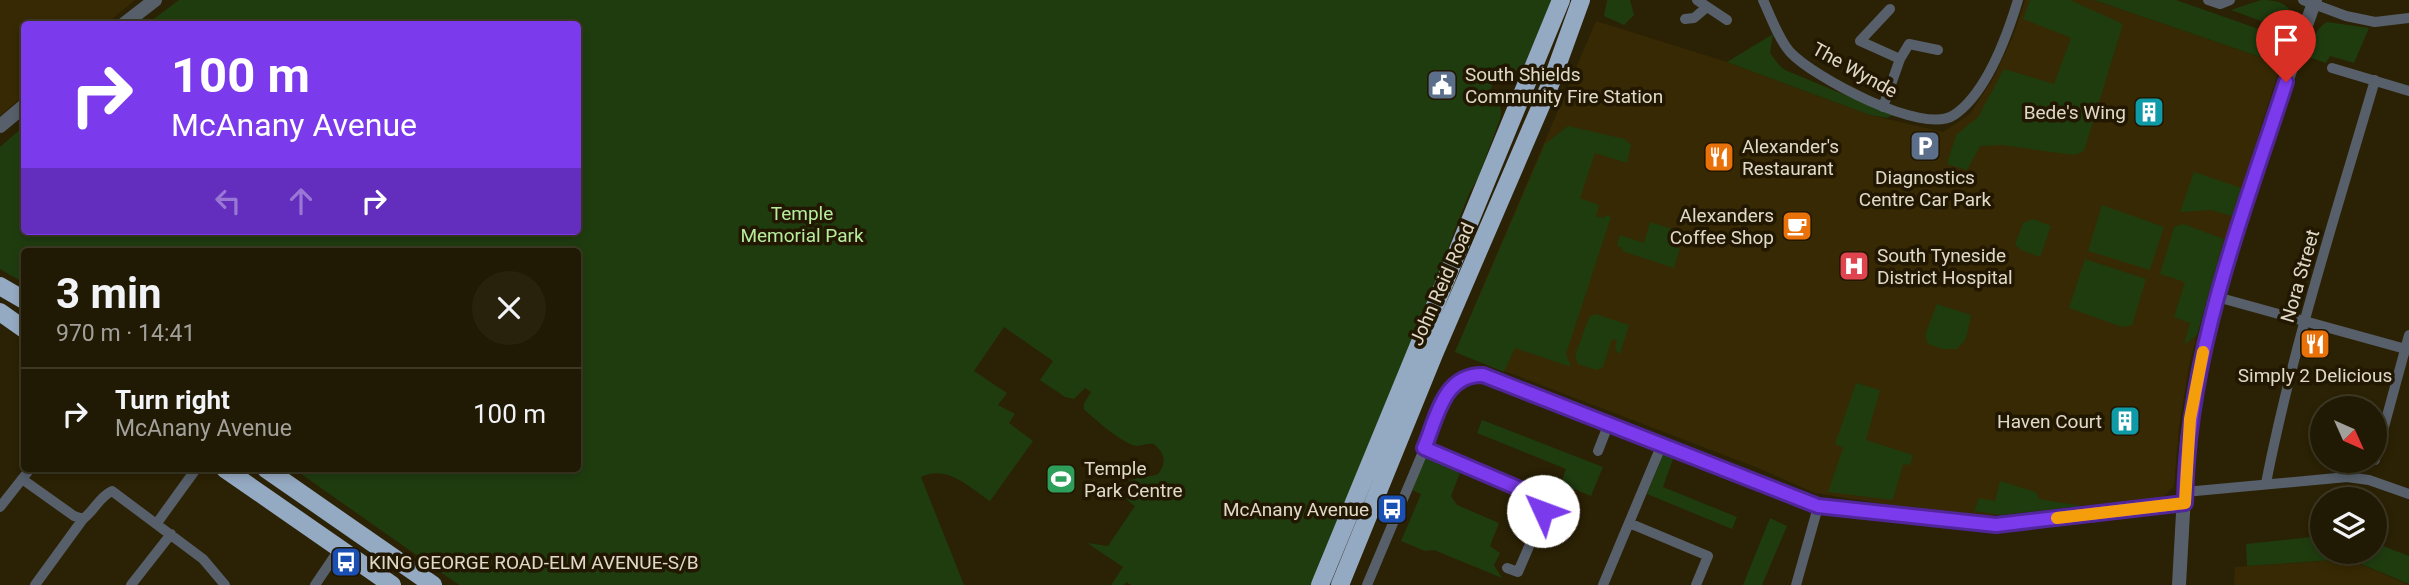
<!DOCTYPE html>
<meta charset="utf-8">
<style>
:root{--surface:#201903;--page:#28220d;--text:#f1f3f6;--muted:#a2a09a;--line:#3d3825}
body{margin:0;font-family:Roboto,sans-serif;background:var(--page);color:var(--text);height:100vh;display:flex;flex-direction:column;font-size:26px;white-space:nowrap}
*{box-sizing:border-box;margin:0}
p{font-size:23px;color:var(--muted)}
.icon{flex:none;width:38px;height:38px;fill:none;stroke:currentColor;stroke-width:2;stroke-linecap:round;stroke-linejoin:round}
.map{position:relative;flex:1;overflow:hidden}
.sheet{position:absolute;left:21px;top:248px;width:560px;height:224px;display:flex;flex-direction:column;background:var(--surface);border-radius:7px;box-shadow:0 4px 10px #0003,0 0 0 2px var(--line)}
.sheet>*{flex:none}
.hud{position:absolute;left:21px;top:21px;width:560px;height:214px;border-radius:7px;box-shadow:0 4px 10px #0003,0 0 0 2px var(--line);background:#7c3aed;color:#fff;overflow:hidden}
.needle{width:46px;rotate:135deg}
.fabs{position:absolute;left:2310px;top:396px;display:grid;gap:14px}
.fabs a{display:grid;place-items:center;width:77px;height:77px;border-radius:50%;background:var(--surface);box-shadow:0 4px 10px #0003,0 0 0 2px var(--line);font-size:35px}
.pin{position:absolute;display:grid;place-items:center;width:60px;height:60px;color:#fff;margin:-72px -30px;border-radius:50% 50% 50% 0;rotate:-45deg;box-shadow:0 0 7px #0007}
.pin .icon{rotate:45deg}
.me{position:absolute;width:77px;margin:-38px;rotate:313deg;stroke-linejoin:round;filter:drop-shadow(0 0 5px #0008)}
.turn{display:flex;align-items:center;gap:24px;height:147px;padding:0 35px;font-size:32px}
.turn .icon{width:91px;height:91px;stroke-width:2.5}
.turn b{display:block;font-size:49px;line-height:60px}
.lanes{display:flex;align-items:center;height:66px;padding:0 35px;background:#0003;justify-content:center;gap:35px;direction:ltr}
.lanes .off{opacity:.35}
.round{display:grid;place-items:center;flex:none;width:74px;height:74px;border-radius:37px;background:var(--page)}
.head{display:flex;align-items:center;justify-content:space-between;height:119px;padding:0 35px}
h1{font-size:42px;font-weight:700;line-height:52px}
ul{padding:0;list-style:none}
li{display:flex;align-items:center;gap:21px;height:91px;padding:0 35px;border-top:2px solid var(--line)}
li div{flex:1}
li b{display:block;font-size:26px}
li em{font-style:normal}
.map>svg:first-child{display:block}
.built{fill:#372903}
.green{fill:#1f3c0f}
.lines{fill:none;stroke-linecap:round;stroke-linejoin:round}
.minor{stroke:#565f6a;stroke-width:10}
.tertiary{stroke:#565f6a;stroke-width:14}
.trunk{stroke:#94a9c2;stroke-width:18}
.route-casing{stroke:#51269a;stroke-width:18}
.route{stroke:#7c3aed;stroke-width:12}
.slow{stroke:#f59e0b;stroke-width:12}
.labels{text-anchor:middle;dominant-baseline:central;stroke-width:7;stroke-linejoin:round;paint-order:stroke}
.street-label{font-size:19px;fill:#e0d9c9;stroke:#221700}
.poi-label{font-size:19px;fill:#e0d9c9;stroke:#221700;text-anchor:start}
.park-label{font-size:19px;fill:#b6ed9d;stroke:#221700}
</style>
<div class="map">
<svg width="2409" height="585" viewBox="0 0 2409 585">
<rect width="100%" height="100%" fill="#2b2104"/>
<path class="built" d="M0,0H135L106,24H24V95L0,116Z
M2025,0H2094L2281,64L2208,293L2189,366L2179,427L2174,486L2161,499L2052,508L1971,518L1815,493L1758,468L1455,352L1596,21L1727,62L1870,115L1943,132L1970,114L1994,77L2014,34Z
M2349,559L2409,585H2234L2235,567Z"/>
<path class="green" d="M179,0H1552L1522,70L1495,76L1489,95C1499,101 1503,108 1500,119L1478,178L1469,194L1455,229L1448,249L1453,251L1315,585H1131L1126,582L1124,585H1111L1123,567L1087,543L1108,546L1135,506C1130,503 1125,499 1125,492C1124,474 1147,479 1158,474C1167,462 1165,454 1154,444C1148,443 1142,446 1137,446C1124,445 1093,418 1084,409V403L1091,392L1085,388L1074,399L1065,397L1040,380L1053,361L1004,327L974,371L1007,393L998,405L1015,414L1009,423L1033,441L990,501C969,487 947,464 921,477L964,585H459L294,469H578V252H24V283L0,269V147L24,126V231H578V24H147Z
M1607,0H1630L1634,15L1624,25L1604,16Z
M2030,0H2070L2123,24L2084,151L2074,155L2001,145L1980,146L1967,170L1947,164L1956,135L1978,117L2004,69L2054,84L2071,38L2023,19Z
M2094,0H2176L2290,40L2281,64Z
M2261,0C2287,0 2294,8 2294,33L2231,10Z
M2327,22L2369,28L2354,63L2330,56L2326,63L2306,56C2311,45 2315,28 2327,22Z
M1773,34L1770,53L1779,65L1785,70L1893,115L1887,118L1870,115L1727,62Z
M1568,126L1625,139L1631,145L1627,163L1595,153L1580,198L1599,205L1596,216L1604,218L1605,215L1611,217L1566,354L1571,367L1515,348L1504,372L1455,352L1545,144Z
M2194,172L2241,188L2232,216L2211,210L2180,212Z
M2102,205L2164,227L2150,270L2088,251Z
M2033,219L2051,226L2040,257L2021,250L2015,245L2023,223Z
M1650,222L1675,230L1671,245L1680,248L1674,268L1622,251L1623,248L1617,246L1620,235L1644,243Z
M2183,224L2224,239L2197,335L2184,345L2190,323L2174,317L2185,282L2160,274L2174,227Z
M2085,259L2146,279L2132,325L2122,327L2069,308Z
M1937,304L1971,315L1966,339L1957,349H1943L1928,344L1925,335Z
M1595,314L1629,325L1620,354L1615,350L1617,340L1612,339L1603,367L1597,370L1578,364L1575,356L1589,317Z
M1856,383L1880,390L1866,440L1913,455L1910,465L1903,464L1893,500L1828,492L1843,448L1835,444Z
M1482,420L1603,467L1591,496L1569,487L1558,491L1566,469L1477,433Z
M1663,454L1673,459L1663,487L1737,517L1732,529L1647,494Z
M1426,455L1461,470L1451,496L1457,505L1499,523L1490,546L1500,553L1494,565L1502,578L1434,550L1425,551L1401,541L1421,494L1412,490Z
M2000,481L2036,492L2039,499L2082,506L2001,515L1974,511L1979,498L1995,501Z
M1770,518L1787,526L1762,585H1743Z
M2322,536V551H2375V543L2409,556V584L2349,559L2247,566L2246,544Z"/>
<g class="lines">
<path class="minor" d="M1697,0L1727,20
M1763,0C1771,17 1778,38 1790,52C1813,77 1923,136 1954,115C1987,93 2007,36 2018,0
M2208,0L2220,4L2230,0
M2303,0L2346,16L2375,22L2409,18
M1890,9L1860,41L1900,59
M1685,19L1694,18L1707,7
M2332,68L2409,91
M1883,107L1900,59L1909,44L1938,50
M2217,297L2409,350
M1424,448L1534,495C1540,501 1543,507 1542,516L1518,572L1507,568
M1598,451L1609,423
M2375,460L2409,335
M22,479L74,516L83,519C95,510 99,497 112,491L203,559L225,585
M2266,483C2293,346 2336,213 2375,80
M2185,492L2347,477L2369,480L2409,494
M0,507L30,469
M157,523L196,469
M1629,523L1708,556L1696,585
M35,585L83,519
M131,585L171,534
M315,585L340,548
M1367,585L1449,390C1459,379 1468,375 1483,375L1818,507L1996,525L2185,503
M1603,585L1662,444
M1796,585L1818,507"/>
<path class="tertiary" d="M124,24L155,0
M0,126L24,106
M2179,585L2187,441L2201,358L2217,297L2286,82L2315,0"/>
<path class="trunk" d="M0,286L24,300
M0,312L24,329
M225,469L392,585
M266,469L433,585
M1320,585L1561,0
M1340,585L1434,354L1552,80L1581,0"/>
</g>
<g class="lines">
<g class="route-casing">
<path id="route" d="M1543,511L1539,499L1534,495L1424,448C1437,418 1443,374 1483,375L1818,506L1996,525L2185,503C2187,356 2241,220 2286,82"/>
</g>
<use href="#route" class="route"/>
<path class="slow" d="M2057,518L2185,503L2190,419L2203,352"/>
</g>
<defs>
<g id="civic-square" transform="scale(1.575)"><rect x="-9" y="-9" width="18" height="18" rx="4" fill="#5c6f8a" stroke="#221700"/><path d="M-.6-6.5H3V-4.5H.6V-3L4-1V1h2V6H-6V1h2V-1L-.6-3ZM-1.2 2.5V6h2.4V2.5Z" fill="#fff"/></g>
<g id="building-square" transform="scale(1.575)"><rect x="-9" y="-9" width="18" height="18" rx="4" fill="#0f9aa8" stroke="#221700"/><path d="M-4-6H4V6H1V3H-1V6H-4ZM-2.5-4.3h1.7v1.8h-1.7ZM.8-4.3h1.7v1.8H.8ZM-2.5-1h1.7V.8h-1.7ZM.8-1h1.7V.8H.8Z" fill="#fff"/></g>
<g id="parking-square" transform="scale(1.575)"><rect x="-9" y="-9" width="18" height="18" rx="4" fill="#5c6f8a" stroke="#221700"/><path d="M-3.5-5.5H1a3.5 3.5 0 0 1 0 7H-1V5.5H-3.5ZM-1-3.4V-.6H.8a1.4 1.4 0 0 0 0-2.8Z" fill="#fff"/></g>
<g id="restaurant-square" transform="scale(1.575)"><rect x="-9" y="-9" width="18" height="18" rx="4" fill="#e8710a" stroke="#221700"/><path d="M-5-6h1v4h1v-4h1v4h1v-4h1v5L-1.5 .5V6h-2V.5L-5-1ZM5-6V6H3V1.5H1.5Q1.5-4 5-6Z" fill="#fff"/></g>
<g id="cafe-square" transform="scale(1.575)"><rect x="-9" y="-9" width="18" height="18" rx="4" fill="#e8710a" stroke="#221700"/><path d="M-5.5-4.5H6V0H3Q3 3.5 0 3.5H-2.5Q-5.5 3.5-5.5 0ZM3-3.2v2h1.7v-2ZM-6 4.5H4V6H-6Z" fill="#fff"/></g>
<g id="hospital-square" transform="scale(1.575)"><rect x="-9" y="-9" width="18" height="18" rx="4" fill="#e0444e" stroke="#221700"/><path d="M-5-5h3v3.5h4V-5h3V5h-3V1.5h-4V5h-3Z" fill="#fff"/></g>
<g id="stadium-square" transform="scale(1.575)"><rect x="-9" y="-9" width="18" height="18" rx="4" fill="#2e9e5b" stroke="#221700"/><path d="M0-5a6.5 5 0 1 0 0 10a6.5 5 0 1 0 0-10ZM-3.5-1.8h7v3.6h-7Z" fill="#fff"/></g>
<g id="bus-square" transform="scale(1.575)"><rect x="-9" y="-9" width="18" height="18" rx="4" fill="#1a4fb4" stroke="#221700"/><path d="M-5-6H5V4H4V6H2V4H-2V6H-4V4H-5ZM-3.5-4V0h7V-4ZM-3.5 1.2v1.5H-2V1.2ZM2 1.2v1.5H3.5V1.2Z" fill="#fff"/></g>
</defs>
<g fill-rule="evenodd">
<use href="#civic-square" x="1442" y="85"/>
<use href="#building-square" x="2149" y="112"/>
<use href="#parking-square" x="1925" y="146"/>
<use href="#restaurant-square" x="1719" y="157"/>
<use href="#cafe-square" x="1797" y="226"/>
<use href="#hospital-square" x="1854" y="266"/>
<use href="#restaurant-square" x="2315" y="344"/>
<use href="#building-square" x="2125" y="421"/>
<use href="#stadium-square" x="1061" y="479"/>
<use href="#bus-square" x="1392" y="509"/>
<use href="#bus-square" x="346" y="562"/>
</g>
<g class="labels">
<g class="street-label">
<text transform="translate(1855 70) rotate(29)">The Wynde</text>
<text transform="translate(2300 276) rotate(-74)">Nora Street</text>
<text transform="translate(1442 284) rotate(-66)">John Reid Road</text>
</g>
<g class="poi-label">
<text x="1465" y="74">South Shields<tspan x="1465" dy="22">Community Fire Station</tspan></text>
<text x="2126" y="112" text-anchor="end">Bede's Wing</text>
<text x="1742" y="146">Alexander's<tspan x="1742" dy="22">Restaurant</tspan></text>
<text x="1925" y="177" text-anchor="middle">Diagnostics<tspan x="1925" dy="22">Centre Car Park</tspan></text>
<text x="1774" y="215" text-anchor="end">Alexanders<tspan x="1774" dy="22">Coffee Shop</tspan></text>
<text x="1877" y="255">South Tyneside<tspan x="1877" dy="22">District Hospital</tspan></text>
<text x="2315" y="375" text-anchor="middle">Simply 2 Delicious</text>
<text x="2102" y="421" text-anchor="end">Haven Court</text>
<text x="1084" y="468">Temple<tspan x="1084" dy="22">Park Centre</tspan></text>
<text x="1369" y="509" text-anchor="end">McAnany Avenue</text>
<text x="369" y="562">KING GEORGE ROAD-ELM AVENUE-S/B</text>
</g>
<g class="park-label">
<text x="802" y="213">Temple<tspan x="802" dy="22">Memorial Park</tspan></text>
</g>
</g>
</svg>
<div class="fabs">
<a><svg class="needle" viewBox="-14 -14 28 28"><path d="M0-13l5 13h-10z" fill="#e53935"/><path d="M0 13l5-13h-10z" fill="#a2a09a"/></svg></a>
<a><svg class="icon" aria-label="layers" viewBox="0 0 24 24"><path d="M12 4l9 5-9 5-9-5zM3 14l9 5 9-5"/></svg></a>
</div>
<div class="pin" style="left:2286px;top:82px;background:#d93025"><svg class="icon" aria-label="arrive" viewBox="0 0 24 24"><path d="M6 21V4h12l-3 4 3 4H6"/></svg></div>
<svg class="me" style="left:1543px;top:511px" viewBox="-20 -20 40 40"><circle r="19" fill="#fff"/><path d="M0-13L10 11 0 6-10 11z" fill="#7c3aed"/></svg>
<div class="hud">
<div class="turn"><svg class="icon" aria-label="right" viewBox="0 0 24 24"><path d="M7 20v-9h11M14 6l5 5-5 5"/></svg><div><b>100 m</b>McAnany Avenue</div></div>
<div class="lanes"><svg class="icon off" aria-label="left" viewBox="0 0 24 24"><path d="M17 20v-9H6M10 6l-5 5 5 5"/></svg><svg class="icon off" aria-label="ahead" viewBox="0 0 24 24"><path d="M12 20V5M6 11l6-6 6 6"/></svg><svg class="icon" aria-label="right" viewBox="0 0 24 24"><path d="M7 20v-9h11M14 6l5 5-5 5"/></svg></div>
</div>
<section class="sheet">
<div class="head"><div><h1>3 min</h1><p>970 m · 14:41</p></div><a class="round"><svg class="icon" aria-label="close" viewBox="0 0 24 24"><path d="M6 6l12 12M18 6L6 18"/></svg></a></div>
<ul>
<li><svg class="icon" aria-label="right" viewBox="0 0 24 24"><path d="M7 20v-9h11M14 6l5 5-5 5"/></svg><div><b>Turn right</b><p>McAnany Avenue</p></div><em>100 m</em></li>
</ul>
</section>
</div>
